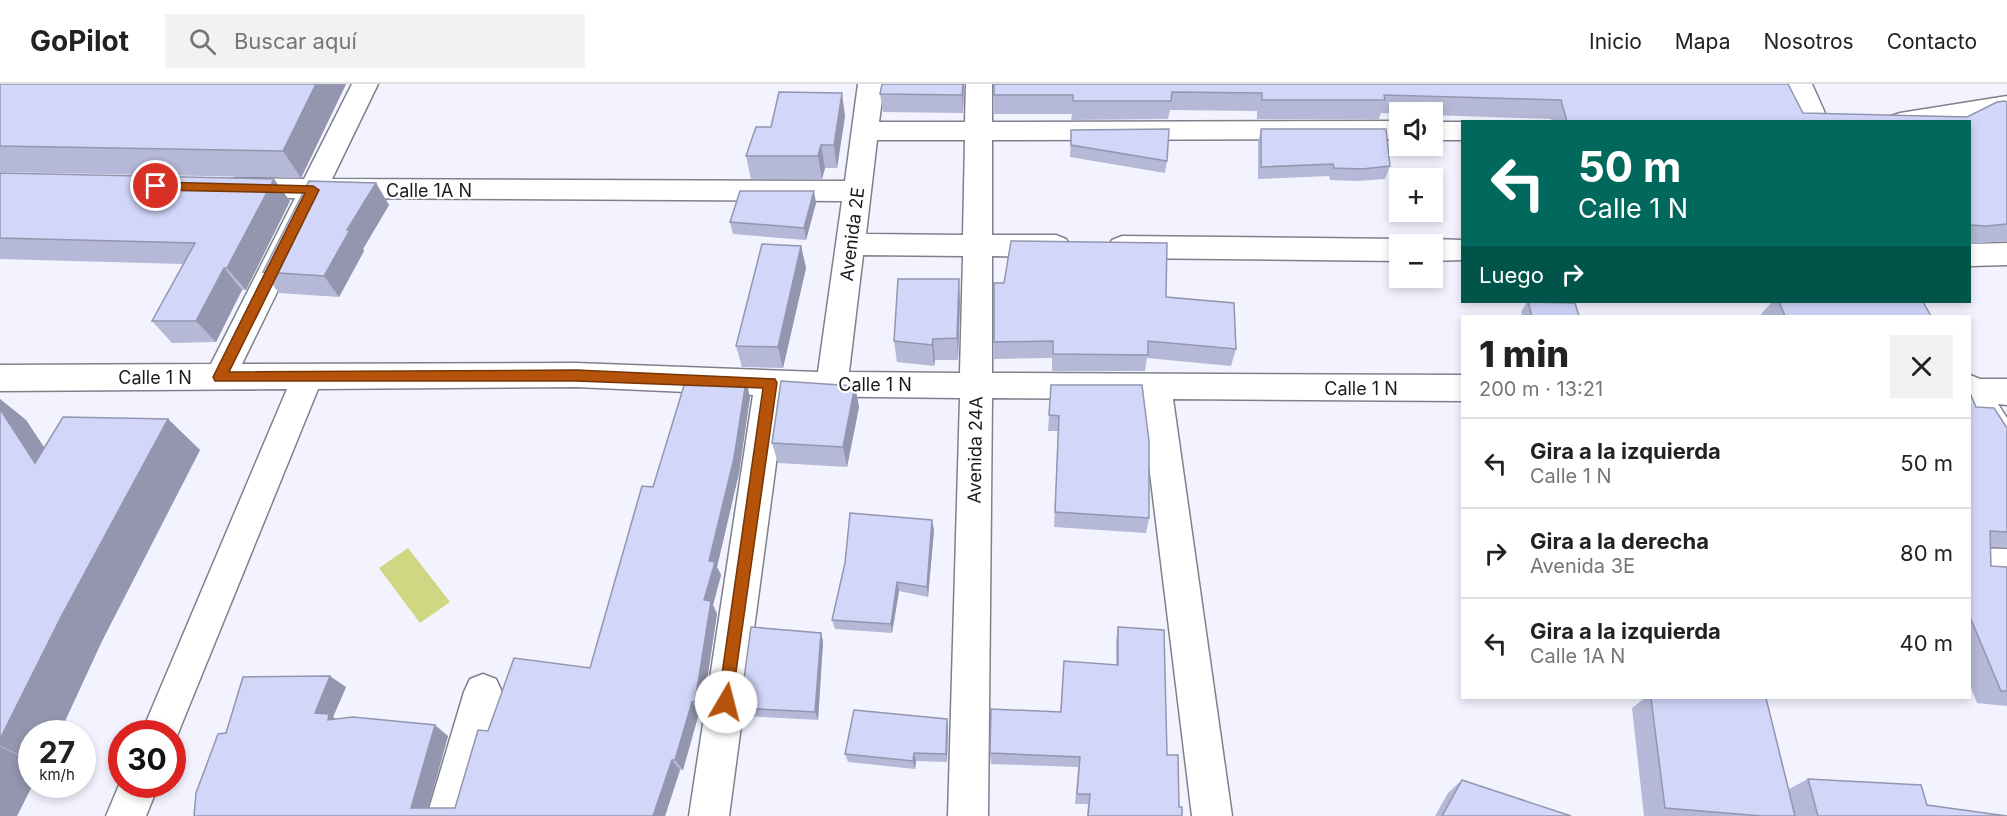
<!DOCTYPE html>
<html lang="es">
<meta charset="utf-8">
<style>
:root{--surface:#fff;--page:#f2f2f2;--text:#222;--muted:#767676;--line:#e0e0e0}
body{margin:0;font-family:Inter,sans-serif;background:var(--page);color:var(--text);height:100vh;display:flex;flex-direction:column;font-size:22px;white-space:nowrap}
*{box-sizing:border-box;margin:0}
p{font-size:20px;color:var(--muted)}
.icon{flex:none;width:33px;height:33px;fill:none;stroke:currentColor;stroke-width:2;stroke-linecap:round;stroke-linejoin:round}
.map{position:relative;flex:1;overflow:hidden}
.sheet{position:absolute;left:1461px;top:231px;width:510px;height:384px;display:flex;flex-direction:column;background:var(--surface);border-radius:0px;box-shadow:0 3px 9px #0003}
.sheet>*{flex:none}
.top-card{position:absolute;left:1461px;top:36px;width:510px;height:183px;border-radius:0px;box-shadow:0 3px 9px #0003;background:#00695c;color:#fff;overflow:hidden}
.controls{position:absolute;left:1389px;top:18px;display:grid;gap:12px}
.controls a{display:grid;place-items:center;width:54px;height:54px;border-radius:0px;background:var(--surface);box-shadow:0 3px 9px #0003;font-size:30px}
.speed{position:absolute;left:18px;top:636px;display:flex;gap:12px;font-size:30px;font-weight:700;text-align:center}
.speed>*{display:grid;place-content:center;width:78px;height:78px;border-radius:50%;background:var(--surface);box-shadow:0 3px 9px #0003;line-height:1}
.speed small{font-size:15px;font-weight:400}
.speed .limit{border:9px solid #d22;background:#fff;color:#111}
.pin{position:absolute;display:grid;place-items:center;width:51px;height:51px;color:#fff;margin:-26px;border:3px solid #fff;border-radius:50%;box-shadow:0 2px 6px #0007}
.me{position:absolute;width:66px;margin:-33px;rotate:8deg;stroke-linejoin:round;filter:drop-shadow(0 0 4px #0008)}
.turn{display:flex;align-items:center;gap:21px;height:126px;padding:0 18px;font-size:27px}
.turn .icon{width:78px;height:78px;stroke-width:2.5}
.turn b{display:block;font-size:42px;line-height:51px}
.then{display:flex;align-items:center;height:57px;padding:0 18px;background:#0003;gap:12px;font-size:22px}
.round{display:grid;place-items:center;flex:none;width:63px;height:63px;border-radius:0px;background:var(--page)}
.overview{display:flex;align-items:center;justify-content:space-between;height:102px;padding:0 18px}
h1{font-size:36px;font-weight:800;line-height:45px}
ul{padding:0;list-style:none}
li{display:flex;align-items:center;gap:18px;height:90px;padding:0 18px;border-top:2px solid var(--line)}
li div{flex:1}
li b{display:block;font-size:22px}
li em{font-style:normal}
header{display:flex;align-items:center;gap:36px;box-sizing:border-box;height:84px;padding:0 30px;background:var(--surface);border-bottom:2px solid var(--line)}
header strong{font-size:28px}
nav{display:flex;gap:33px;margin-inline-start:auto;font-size:21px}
.search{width:420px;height:54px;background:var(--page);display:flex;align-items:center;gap:15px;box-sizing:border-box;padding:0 21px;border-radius:0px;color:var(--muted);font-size:22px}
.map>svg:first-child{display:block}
.green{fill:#cfd783}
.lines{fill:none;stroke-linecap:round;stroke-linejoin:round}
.minor-casing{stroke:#7f808b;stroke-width:3}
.minor{fill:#fff;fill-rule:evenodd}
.wall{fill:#b5b8d6}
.shaded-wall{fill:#9396ae}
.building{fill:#d2d6f9;stroke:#9396ae;stroke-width:1.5}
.route{fill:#b45309;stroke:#753606;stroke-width:1.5}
.labels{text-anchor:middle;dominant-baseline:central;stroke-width:4.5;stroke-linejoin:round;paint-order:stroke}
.street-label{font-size:18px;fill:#1a1b1f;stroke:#fff}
</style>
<header>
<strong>GoPilot</strong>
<div class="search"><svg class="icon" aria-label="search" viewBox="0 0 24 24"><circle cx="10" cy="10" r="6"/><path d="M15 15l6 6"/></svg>Buscar aquí</div>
<nav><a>Inicio</a><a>Mapa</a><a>Nosotros</a><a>Contacto</a></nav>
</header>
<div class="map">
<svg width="2007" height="732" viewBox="0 0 2007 732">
<rect width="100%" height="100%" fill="#f2f3ff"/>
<path class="green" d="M408,464L450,518L420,539L379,484Z"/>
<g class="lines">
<g class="minor-casing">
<path id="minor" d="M352,0H378L332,95L845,97L858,0H884L879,38H965L966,0H992V38L1400,37V55L992,56V151H1056L1066,155L1070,162L1066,169L1056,173L992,172V289L1462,291V317L1173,315L1232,732H1192L1141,315L992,314L988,732H948L960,314L785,312L729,732H689L753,311L576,303L318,305L172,664V650H141L287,305L0,307V281L211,280L295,114H236L226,111L222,104L226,97L236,94L304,95ZM877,56H965L963,151L866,150ZM323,114L842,117L818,288L576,279L242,280ZM863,171L963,172L960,289L849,288Z
M1786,0H1812L1829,38H1803Z
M2007,12V30L1958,38H1887L1891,32L1900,29Z
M1432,38H1462V56H1432Z
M1122,152L1400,155L1411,160H1400V177L1122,174L1112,170L1108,163L1112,156Z
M1432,155L1462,156V176L1432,177V160H1421Z
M2007,159V181L1970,182V160Z
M1970,291L1980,295H2007V321L1998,320L2007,334V375L1995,371L1970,330Z
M1970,464L2007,465V497L1970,495Z
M483,590L496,595L502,608L467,732H427L464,608L470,595Z
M122,694V700H159L146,732H106Z"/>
</g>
<use href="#minor" class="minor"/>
</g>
<path class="wall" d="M0,0H346L301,94L0,88Z
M964,0L963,29L883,28L880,10Z
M994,0H1788L1803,29L1967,33L2007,18V157L1970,160V38H1552L1551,35L1432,31V28H1400V30L1381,29L1379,35H1257V27L1170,26L1168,35L1071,36L1072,30H994Z
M845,32L837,84H825L822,95H751L746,72L771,43Z
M1261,45L1390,82L1385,95L1358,97L1330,96L1329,92L1258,95V58Z
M1071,46L1167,77L1165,89L1070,73Z
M0,89L290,117L246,206H242L216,258L172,259L152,237L183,180L0,175Z
M376,99L389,121L363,165L364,167L339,213L279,209L263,188Z
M816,119L806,156L733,150L730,138Z
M801,162L806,184L783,284L742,283L736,262Z
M994,199L1166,213L1236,265L1231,282L1147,274L1145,287H1052V274L994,275Z
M960,217L958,276H935L934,282L897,278L894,257Z
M1527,218H1550L1579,232H1522L1521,228Z
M1772,218H1923L1931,232H1762L1761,230Z
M746,297L750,313L739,389L717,483L721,491L713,521L717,530L702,629H699L683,686H680L665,732H194L226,649L346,603L333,633L336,635L448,652L428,724H455L488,647L590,584L653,403Z
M1051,301L1149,434L1146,449L1054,443L1058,347H1048Z
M855,302L859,323L847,383L778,379L772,359Z
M1970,309L1976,323L2007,344V463H1991V482L2007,483V622L1977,619L1970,601Z
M0,315L26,336L44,364L168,335L200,366L102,557L59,650H32V700H33L17,732H0Z
M934,446L928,513L899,507L892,549L835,545L832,536Z
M1118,543L1167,671L1179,723L1182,732H1087L1088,720H1075L1078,683L991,680L990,669L1060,628L1064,577L1116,581V556Z
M821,549L823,558L818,636L745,632L740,624Z
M1645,614H1766L1789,705L1808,695L1927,721L2007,732H1644L1632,624Z
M948,643L947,678L916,677L915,685L848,678L845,670Z
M1462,696L1571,732H1435L1448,709Z"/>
<path class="shaded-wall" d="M316,0H346L301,94L283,67Z
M963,0H964L963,29L962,11Z
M842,9L845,32L837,84L834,61Z
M821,61L825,84L822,95L818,72Z
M274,95L290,117L246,206L227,184Z
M376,99L389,121L363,165L364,167L339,213L324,192L347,146Z
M814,107L816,119L806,156L804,144Z
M801,162L806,184L783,284L778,263Z
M224,184L242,206L216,258L196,237Z
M959,195L960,217L958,276L957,254Z
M933,255L935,276L934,282L932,261Z
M746,297L750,313L739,389L717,483L721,491L713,521L717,530L702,629L695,618L704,516L709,477Z
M855,302L859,323L847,383L843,363Z
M0,315L26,336L74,408L35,379L0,325Z
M168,335L200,366L102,557L59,650H32V676L0,662V655L62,531Z
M932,436L934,446L928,513L927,503Z
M897,498L899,507L892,549L891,540Z
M821,549L823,558L818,636L815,628Z
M330,592L346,603L333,633L344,641V647L315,629Z
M692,618L699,629L683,686L675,676Z
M947,635L948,643L947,678L946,670Z
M435,641L448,652L426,732L411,724Z
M0,663L32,677V700H33L17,732H0Z
M914,669L916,677L915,685L913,677Z
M672,676L680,686L665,732H653Z"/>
<path class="building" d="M0,0H316L283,67L0,62Z
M882,0H963L962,11L880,10Z
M994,0H1788L1803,29L1967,33L1997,18L2005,17L2007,18V140L1986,142L1970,141V38H1567L1561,16L1384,11L1385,16H1262V9L1172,8L1171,17H1073V11H994Z
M779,8L842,9L834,61H821L818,72H746L756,43H771Z
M1169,45L1167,77L1071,61V46Z
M1261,45H1386L1390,82L1362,85L1334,84L1333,80L1261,83Z
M0,89L274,95L227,184H224L196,237H152L195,159L0,154Z
M309,97L376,99L347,146H350L324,192L263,188Z
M740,107H814L804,144L730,138Z
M1011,157L1167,159L1166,213L1234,219L1236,265L1148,257V271L1053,270V257L994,258V199H1004Z
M762,160L801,162L778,263L736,262Z
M898,195H959L957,254L933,255L932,261L894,257Z
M1528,218L1575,219L1579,232H1532Z
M1779,218H1923L1931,232H1785Z
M686,295L746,297L734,374L709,477L715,478L704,516L711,517L695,618H692L675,676H672L653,732H194L196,709L218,650L226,649L243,593L330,592L315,629L329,630L328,636L353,633L435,641L411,724H455L478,646L488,647L514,574L590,584L642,402L653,403Z
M781,297L855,302L843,363L772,359Z
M1051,301H1142L1149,357V434L1055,428L1059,332L1049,331Z
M1970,309L1976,323L1994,324L2007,344V448L1990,447L1991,482L2007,483V607H2001L1970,533Z
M0,325L35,379L63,333L168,335L62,531L0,655Z
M850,429L932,436L927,503L897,498L891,540L832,536L845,479Z
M751,543L821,549L815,628L740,624Z
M1118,543L1164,546L1167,671H1178L1179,723H1182V732H1088L1090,710H1077L1080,673L990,669L991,625L1061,628L1064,577L1118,581Z
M1651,614H1766L1795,732H1762L1665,724Z
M854,626L947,635L946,670L914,669L913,677L845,670Z
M1808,695L1921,701L1927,721L2007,732H1818Z
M1462,696L1571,732H1442Z"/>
<path class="route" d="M156,98L313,102L319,106L229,288L576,286L775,295L777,299L731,623L726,626L720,623L718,618L763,304L576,297H215L213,293L305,109L156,106L151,102Z"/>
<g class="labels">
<g class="street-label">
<text x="429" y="106">Calle 1A N</text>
<text transform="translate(852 150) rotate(-83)">Avenida 2E</text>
<text x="155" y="293">Calle 1 N</text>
<text x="875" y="300">Calle 1 N</text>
<text x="1361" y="304">Calle 1 N</text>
<text transform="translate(975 366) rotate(-89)">Avenida 24A</text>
</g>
</g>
</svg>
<div class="controls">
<a><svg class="icon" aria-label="sound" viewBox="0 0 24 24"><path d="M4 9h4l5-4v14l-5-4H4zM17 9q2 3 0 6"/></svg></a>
<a>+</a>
<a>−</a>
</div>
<div class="speed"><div>27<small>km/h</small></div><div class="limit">30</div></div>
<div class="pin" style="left:156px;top:102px;background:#d93025"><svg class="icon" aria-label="arrive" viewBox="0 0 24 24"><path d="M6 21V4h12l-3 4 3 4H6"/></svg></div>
<svg class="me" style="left:726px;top:618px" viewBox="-20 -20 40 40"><circle r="19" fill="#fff"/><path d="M0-13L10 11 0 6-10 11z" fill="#b45309"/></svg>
<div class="top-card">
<div class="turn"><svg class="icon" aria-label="left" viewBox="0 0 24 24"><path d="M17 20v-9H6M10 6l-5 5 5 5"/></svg><div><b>50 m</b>Calle 1 N</div></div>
<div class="then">Luego<svg class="icon" aria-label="right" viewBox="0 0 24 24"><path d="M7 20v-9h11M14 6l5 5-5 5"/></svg></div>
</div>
<section class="sheet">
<div class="overview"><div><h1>1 min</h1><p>200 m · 13:21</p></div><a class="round"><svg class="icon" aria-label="close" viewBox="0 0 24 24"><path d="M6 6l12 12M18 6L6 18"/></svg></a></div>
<ul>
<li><svg class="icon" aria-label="left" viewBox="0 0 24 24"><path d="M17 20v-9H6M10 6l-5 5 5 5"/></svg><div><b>Gira a la izquierda</b><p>Calle 1 N</p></div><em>50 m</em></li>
<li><svg class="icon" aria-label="right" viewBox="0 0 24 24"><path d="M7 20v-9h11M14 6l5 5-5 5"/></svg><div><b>Gira a la derecha</b><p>Avenida 3E</p></div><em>80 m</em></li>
<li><svg class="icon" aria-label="left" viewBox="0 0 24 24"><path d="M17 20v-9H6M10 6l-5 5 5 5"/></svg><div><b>Gira a la izquierda</b><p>Calle 1A N</p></div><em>40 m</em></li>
</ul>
</section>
</div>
